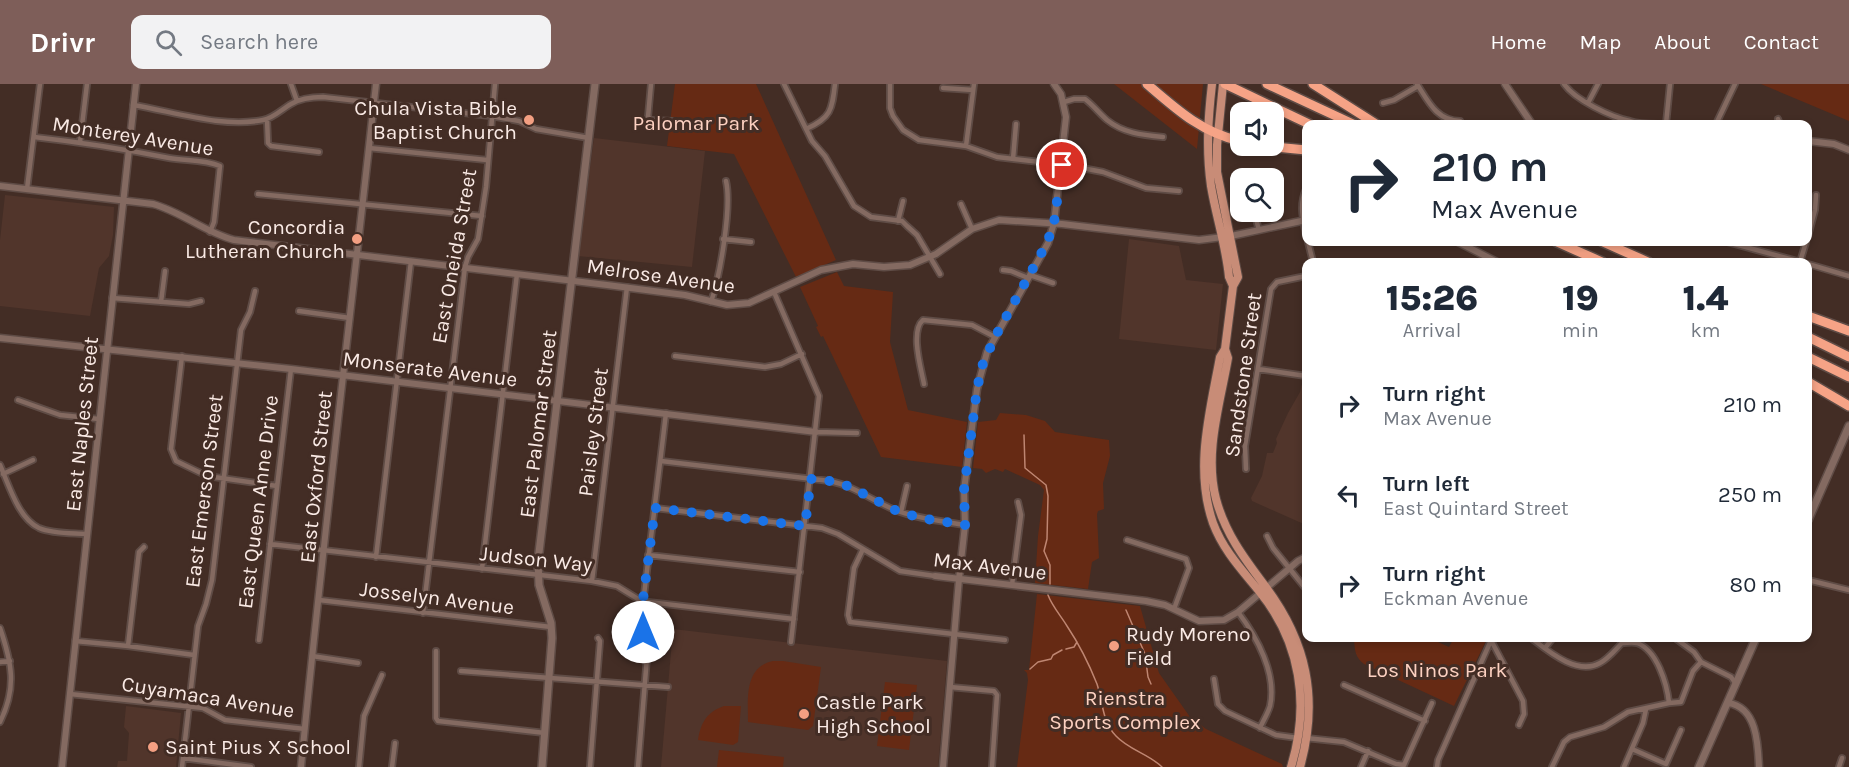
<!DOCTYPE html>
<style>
:root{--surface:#fff;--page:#f2f2f3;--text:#1f2937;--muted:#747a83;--accent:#7e5e59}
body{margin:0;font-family:Karla,sans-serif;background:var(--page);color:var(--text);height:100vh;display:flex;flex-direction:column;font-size:22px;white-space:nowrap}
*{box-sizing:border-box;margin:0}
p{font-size:20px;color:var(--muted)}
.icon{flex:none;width:33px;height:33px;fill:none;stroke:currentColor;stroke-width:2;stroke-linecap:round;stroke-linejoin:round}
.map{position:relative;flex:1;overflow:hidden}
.details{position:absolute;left:1302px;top:174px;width:510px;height:384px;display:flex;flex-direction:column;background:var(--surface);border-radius:12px;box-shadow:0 3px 9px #0003}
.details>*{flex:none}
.banner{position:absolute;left:1302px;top:36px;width:510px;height:126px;border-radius:12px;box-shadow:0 3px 9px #0003;background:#fff;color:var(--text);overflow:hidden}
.controls{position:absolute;left:1230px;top:18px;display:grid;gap:12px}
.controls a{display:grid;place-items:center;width:54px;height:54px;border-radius:12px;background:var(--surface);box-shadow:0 3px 9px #0003;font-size:30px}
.pin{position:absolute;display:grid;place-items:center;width:51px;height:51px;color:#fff;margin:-26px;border:3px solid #fff;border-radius:50%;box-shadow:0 2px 6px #0007}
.me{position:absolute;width:66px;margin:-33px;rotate:0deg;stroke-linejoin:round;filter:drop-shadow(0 0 4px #0008)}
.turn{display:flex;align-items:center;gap:21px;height:126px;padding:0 30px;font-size:27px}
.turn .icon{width:78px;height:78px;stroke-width:2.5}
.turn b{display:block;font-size:42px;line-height:51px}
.eta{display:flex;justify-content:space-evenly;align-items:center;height:102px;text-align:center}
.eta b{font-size:36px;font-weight:800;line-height:42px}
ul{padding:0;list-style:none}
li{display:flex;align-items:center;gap:18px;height:90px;padding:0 30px}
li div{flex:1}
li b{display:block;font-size:22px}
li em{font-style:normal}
header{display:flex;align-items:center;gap:36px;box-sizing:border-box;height:84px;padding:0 30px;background:var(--accent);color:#fff}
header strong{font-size:28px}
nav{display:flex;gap:33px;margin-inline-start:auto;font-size:21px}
.search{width:420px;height:54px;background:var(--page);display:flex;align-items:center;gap:15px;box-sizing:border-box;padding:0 21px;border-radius:12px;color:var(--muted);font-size:22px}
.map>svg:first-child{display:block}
.built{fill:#51352b}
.green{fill:#662a14}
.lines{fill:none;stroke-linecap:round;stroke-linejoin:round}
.stream{stroke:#bf8672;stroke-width:1.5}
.minor-casing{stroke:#5f4c46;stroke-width:8}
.tertiary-casing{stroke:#5f4c46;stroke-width:9}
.secondary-casing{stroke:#5f4c46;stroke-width:10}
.primary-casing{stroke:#5f4c46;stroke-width:10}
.motorway-casing{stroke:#5f4c46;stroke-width:12}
.minor{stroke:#846a61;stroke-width:4.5}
.tertiary{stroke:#846a61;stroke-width:6}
.secondary{stroke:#846a61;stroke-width:7}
.primary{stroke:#c88c77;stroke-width:8}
.motorway{stroke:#f6a386;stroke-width:9}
.route{stroke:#1a73e8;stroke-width:10;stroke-dasharray:0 18}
.poi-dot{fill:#f39f82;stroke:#432d25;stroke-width:2}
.labels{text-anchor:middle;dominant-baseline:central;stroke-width:6;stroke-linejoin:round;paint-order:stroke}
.poi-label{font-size:21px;fill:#faeae5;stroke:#432d25;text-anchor:start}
.park-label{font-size:21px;fill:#fdd1c1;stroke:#432d25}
.street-label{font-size:21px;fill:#faeae5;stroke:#432d25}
</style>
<header>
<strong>Drivr</strong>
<div class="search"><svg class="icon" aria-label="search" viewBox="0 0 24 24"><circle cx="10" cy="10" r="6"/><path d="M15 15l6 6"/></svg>Search here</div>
<nav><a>Home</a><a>Map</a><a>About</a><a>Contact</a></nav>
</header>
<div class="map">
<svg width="1849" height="683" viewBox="0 0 1849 683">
<rect width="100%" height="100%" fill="#432d25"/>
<path class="built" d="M594,54L705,67L692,183L578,172Z
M5,111L114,123L113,151L109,172L99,184L90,232L0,222V156Z
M1129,155L1179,162L1186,196L1223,200L1216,266L1119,255Z
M1303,296L1306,297V441L1252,417L1251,414L1262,392L1267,369H1273L1277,359L1276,355L1288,329L1300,308Z
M673,545L947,577L938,683H661Z
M126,622L181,629L176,683H117L118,677H127L129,649L124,643Z"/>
<path class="green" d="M675,0H756L836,176L796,193L734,70L667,62Z
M1114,0H1203L1197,65Z
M1761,0H1849V37Z
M837,188L844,202L893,208L890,258L908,326L967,338L962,383L881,373L823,252L821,253L816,243L818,242L800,203Z
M1000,329L1026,331L1045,337L1055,348L1109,356L1110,372L1103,399L1104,425L1098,427L1097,430L1099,474L1092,478L1088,505L1035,499L1038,452L1044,406L1040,401L1005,385L1003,388L995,385L986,389L982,385L973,384L978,338L996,336Z
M1037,510L1140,522L1159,589L1190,633L1206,645L1282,680L1283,683H1017L1028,596L1027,589L1024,586H1029Z
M1350,554H1429L1449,563L1454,554H1478L1486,557L1454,622L1364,580C1355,573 1355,567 1354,556Z
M773,577H783L821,583L813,642L808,646L748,638C748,615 744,583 773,577Z
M885,598L917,601L909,666L877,662Z
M724,622H741L738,658L733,661L698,656C701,638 707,628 724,622Z
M719,666L784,673L783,683H717Z"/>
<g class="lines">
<path class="stream" d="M1024,351L1025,384L1046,401L1048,412L1047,455L1044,467L1050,481V500
M1048,511C1052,522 1061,532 1067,542C1079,560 1089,580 1097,600C1103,618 1102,638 1116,652C1129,666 1149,670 1162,683
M1126,526L1145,570L1148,593L1151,600
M1066,565L1074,563L1077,558
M1030,585L1038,578L1051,575L1053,571L1062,566"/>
<g class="minor-casing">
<path id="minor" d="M291,0L297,17
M651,0L648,33L652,36L672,37
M784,0L812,57L825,72L854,122L871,133L902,137L907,142L917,151L940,190
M890,0V24L893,32L903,46L919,56L966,62L997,73L1066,81L1103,88L1146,104L1179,107
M1417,0C1428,17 1437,37 1460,37
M1564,0C1575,16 1611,33 1630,37C1638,40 1649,40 1658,40
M943,4L973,6
M1064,18L1074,15H1085C1093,21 1099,29 1107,36C1123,49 1142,51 1163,53
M1383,19L1394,16L1418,2
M1588,19L1598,0
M133,21C175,28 222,44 263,36C274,34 282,25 291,20C301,14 312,13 323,13L491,32L519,37L536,45L589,54
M267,35L268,59L271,62L319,68
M1778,35L1780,40
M1666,40L1670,0
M1716,40L1735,0
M806,45C831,34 832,26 835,0
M34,53C79,58 124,65 169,74C185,77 204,75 220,82L214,138L210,148
M80,58L87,0
M966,62L974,0
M369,64L487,76
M1013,75L1016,40
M27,105L40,0
M1306,105C1299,121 1303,135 1306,151
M258,110L482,132
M961,120L972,145
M1254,128L1259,146
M898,137L903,117
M1808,152L1815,126L1816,111
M723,155L751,158
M1308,158L1313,178
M1727,158L1801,178
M1800,178L1806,158
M1808,180L1849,192
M1003,186L1011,187L1028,194
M1030,191L1053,199
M774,208L819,312L791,558
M112,214L189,220L201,217
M161,218L165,187
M711,218C720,192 732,123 726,97
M299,227L350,234
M182,272L171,365L176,377L207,392L277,402
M675,272L765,283L781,280L802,270
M1258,285L1306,292
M924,300C921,284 910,247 923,236L972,241L995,253
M18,316L60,331L99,335
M816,348L857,349
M661,377L830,397C854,402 873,417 895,426C918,435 942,437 965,441
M0,381C9,401 18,434 39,444C53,450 72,449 86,450
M1246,385L1245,362L1271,205L1277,198L1306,192
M3,390L33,376
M655,424L822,444L838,450L900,487L935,492
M901,428L907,402
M1267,452L1273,464L1306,505
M1127,456L1186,475L1189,484L1174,525
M270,460L592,497L617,502L638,515L648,518L794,535
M863,465L854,484L848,531L850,538L1005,556
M648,471L800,488
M376,473L411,177
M482,485L517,190
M1808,496L1849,506
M592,497L627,203
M1012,501L1021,431L1018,418
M319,516L551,543
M1238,528C1257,553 1277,590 1270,622C1268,629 1263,637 1260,644
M423,529L465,183L468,173L478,155L486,103L495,0
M0,544C12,579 17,604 0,638
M1488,554L1493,560L1523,617L1524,630L1519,641
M1531,554C1548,567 1577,592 1600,579C1608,575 1615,566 1622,559C1627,559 1632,558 1637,559C1657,566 1667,600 1669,619
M1675,554L1694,568L1701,578L1731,593L1736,600
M259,556L291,285
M75,557L128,562L194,571
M128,562L139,468L144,463
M1545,564L1553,554
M436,567V634L438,637L545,649
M312,572L358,579
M0,578L10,577
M461,587L668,603
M1214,595L1218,620L1225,627L1276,651L1298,654
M1344,601L1425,637
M950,603L994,607L997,611L992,683
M70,610L203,624L225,636L305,645
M1306,654L1344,658L1396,680L1404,681L1432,619
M1632,665L1666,680L1681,646
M183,674L251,683
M182,683L198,542L206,520L212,496L241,246L250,228L255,207
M359,683L364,632L382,591
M392,683L395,659
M590,683L600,557L598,554
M638,683L647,573L641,536L666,329
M1361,683L1368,667
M1437,683L1438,676L1492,554
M1552,683L1564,658L1570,653L1604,643L1628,628L1669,619L1681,618L1693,587L1701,578
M1624,683L1643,639L1646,625
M1839,683L1842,674"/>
</g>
<g class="tertiary-casing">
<path id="tertiary" d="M1505,0L1532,40
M1808,57L1834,60L1849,66
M0,102L153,120C182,128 204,148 234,156L607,201L685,211L727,221L749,219L821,186L853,180L884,183L910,181L936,170L972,145L999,136L1062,140L1199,156L1231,152L1306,136
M1458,158L1497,178
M0,254L291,285L816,348
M935,492L1146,517L1165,521L1199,537L1224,536L1238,528L1298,477L1306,473
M1728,619C1757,623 1758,660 1759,683
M62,683L136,0
M301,683C323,455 351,228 376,0
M943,683L959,495L965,441L964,406L977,305L987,268L1048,159L1054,139L1066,33L1061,10L1054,0"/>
</g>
<g class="secondary-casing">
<path id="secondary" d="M1808,436L1849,342
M542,683L552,554L551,539L539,501L538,477L595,0
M1699,683L1756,554"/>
</g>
<g class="primary-casing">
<path id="primary" d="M1212,0C1208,35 1206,67 1211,102C1216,132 1226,162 1229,193L1233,202
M1223,0L1217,61V88L1238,193L1233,202L1225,265L1228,274C1220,320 1204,369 1216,415C1225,449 1244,474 1265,502C1307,558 1319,615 1300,683
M1225,265L1220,273C1210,328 1194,384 1213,439C1223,466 1242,486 1259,507C1301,558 1310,621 1291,683"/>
</g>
<g class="motorway-casing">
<path id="motorway" d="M1147,0C1176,25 1202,49 1240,57
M1225,0L1309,40
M1267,0L1353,40
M1313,0L1376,40
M1264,62L1306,66
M1557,158L1602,178
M1603,158L1648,178
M1808,232L1849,247
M1808,253L1849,273
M1808,273L1849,293
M1808,298L1849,322"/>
</g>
<use href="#minor" class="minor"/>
<use href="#tertiary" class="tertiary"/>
<use href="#secondary" class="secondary"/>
<use href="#primary" class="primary"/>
<use href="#motorway" class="motorway"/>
</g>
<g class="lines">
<path class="route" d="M643,548L641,536L643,516L655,424L805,442L811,395L830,397L848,402L899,428L926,435L965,441L964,406L977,305L982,282L995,253L1047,159L1054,139L1062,81"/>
</g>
<g class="poi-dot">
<circle cx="529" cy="36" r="6"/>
<circle cx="357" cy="155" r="6"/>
<circle cx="1114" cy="562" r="6"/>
<circle cx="804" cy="630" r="6"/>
<circle cx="153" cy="663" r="6"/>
</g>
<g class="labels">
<g class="poi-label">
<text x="517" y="24" text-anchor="end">Chula Vista Bible<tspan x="517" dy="24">Baptist Church</tspan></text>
<text x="345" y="143" text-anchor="end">Concordia<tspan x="345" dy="24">Lutheran Church</tspan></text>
<text x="1126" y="550">Rudy Moreno<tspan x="1126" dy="24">Field</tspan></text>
<text x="816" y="618">Castle Park<tspan x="816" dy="24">High School</tspan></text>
<text x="165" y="663">Saint Pius X School</text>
</g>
<g class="park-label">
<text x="696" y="39">Palomar Park</text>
<text x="1437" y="586">Los Ninos Park</text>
<text x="1125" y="614">Rienstra<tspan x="1125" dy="24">Sports Complex</tspan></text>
</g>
<g class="street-label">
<text transform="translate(133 52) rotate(9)">Monterey Avenue</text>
<text transform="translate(454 172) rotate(-80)">East Oneida Street</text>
<text transform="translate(661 192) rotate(8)">Melrose Avenue</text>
<text transform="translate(430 285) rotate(7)">Monserate Avenue</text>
<text transform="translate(1243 291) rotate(-82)">Sandstone Street</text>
<text transform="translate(82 340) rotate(-84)">East Naples Street</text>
<text transform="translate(538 340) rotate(-83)">East Palomar Street</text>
<text transform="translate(593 348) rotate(-83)">Paisley Street</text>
<text transform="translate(316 393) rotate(-84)">East Oxford Street</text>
<text transform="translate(204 407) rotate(-83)">East Emerson Street</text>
<text transform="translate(258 418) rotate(-83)">East Queen Anne Drive</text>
<text transform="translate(536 475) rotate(6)">Judson Way</text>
<text transform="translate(990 482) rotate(7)">Max Avenue</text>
<text transform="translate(437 514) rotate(7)">Josselyn Avenue</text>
<text transform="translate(208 613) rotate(9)">Cuyamaca Avenue</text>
</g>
</g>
</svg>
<div class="controls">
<a><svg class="icon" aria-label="sound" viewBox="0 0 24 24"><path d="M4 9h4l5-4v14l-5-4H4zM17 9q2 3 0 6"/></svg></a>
<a><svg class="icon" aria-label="search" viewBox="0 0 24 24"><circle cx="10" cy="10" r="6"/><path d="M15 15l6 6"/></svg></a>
</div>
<div class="pin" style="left:1062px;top:81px;background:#d93025"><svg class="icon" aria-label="arrive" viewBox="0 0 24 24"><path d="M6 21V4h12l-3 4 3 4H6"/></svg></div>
<svg class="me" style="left:643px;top:548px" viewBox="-20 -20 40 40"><circle r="19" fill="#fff"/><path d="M0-13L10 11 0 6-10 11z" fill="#1a73e8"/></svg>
<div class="banner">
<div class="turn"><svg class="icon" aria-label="right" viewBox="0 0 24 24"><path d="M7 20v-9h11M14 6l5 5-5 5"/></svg><div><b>210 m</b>Max Avenue</div></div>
</div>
<section class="details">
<div class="eta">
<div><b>15:26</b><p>Arrival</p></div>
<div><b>19</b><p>min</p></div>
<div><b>1.4</b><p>km</p></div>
</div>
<ul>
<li><svg class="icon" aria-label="right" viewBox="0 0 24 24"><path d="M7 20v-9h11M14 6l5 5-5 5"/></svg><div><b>Turn right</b><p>Max Avenue</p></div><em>210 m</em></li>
<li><svg class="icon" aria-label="left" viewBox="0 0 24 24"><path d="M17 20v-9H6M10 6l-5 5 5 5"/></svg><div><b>Turn left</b><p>East Quintard Street</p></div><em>250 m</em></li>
<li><svg class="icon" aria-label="right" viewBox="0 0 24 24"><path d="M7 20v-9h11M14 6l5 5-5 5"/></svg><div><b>Turn right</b><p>Eckman Avenue</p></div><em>80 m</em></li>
</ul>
</section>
</div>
